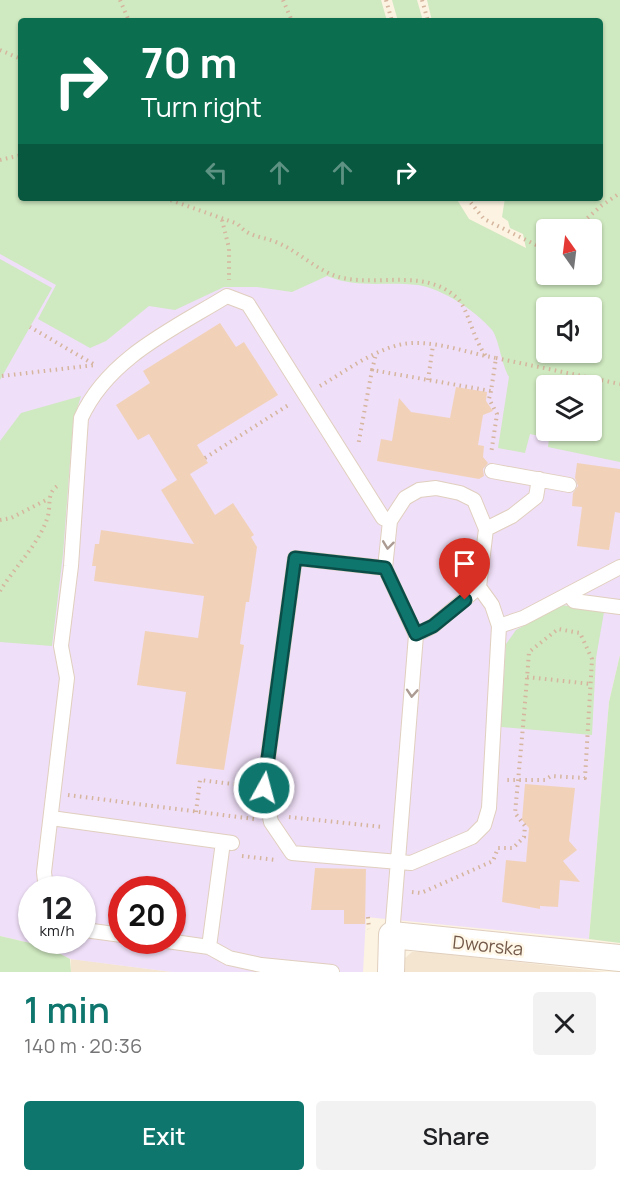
<!DOCTYPE html>
<meta charset="utf-8">
<style>
:root{--surface:#fff;--page:#f2f2f2;--text:#202124;--muted:#757577;--accent:#0f766e}
body{margin:0;font-family:Manrope,sans-serif;background:var(--page);color:var(--text);height:100vh;display:flex;flex-direction:column;font-size:22px;white-space:nowrap}
*{box-sizing:border-box;margin:0}
p{font-size:20px;color:var(--muted)}
.icon{flex:none;width:33px;height:33px;fill:none;stroke:currentColor;stroke-width:2;stroke-linecap:round;stroke-linejoin:round}
.map{position:relative;height:972px;overflow:hidden}
.sheet{display:flex;flex-direction:column;background:var(--surface);flex:1}
.sheet>*{flex:none}
.top-card{position:absolute;left:18px;top:18px;width:585px;height:183px;border-radius:6px;box-shadow:0 2px 4px #0004;background:#0b6e4f;color:#fff;overflow:hidden}
.needle{width:39px;rotate:346deg}
.controls{position:absolute;left:536px;top:219px;display:grid;gap:12px}
.controls a{display:grid;place-items:center;width:66px;height:66px;border-radius:6px;background:var(--surface);box-shadow:0 2px 4px #0004;font-size:30px}
.speed{position:absolute;left:18px;top:876px;display:flex;gap:12px;font-size:30px;font-weight:700;text-align:center}
.speed>*{display:grid;place-content:center;width:78px;height:78px;border-radius:50%;background:var(--surface);box-shadow:0 2px 4px #0004;line-height:1}
.speed small{font-size:15px;font-weight:400}
.speed .limit{border:9px solid #d22;background:#fff;color:#111}
.pin{position:absolute;display:grid;place-items:center;width:51px;height:51px;color:#fff;margin:-62px -26px;border-radius:50% 50% 50% 0;rotate:-45deg;box-shadow:0 0 6px #0007}
.pin .icon{rotate:45deg}
.me{position:absolute;width:66px;margin:-33px;rotate:7deg;stroke-linejoin:round;filter:drop-shadow(0 0 4px #0008)}
.turn{display:flex;align-items:center;gap:21px;height:126px;padding:0 24px;font-size:27px}
.turn .icon{width:78px;height:78px;stroke-width:2.5}
.turn b{display:block;font-size:42px;line-height:51px}
.lanes{display:flex;align-items:center;height:57px;padding:0 24px;background:#0003;justify-content:center;gap:30px;direction:ltr}
.lanes .off{opacity:.35}
.round{display:grid;place-items:center;flex:none;width:63px;height:63px;border-radius:6px;background:var(--page)}
.overview{display:flex;align-items:center;justify-content:space-between;height:102px;padding:0 24px}
h1{font-size:36px;font-weight:600;line-height:45px;color:var(--accent)}
.primary-button{display:flex;gap:12px;margin-top:auto;padding:12px 24px}
.primary-button a{flex:1;height:69px;border-radius:6px;background:var(--accent);color:#fff;font-size:24px;font-weight:600;line-height:69px;text-align:center}
.primary-button a+a{background:var(--page);color:var(--text)}
.map>svg:first-child{display:block}
.residential{fill:#f3e5d0}
.education{fill:#f0dff8;fill-rule:evenodd}
.green{fill:#cfe9c0;fill-rule:evenodd}
.building{fill:#f1d2b9}
.lines{fill:none;stroke-linecap:round;stroke-linejoin:round}
.lane-casing{stroke:#e0cfbe;stroke-width:16}
.street-casing{stroke:#e0cfbe;stroke-width:28}
.path{stroke:#d5b59d;stroke-width:4;stroke-dasharray:1.5 4.5;stroke-linecap:butt}
.lane{stroke:#fff;stroke-width:14}
.street{stroke:#fff;stroke-width:26}
.oneway{stroke:#ab9b92}
.route-casing{stroke:#0a4d48;stroke-width:15}
.route{stroke:#0f766e;stroke-width:10}
.labels{text-anchor:middle;dominant-baseline:central;stroke-width:5;stroke-linejoin:round;paint-order:stroke}
.street-label{font-size:18px;fill:#735949;stroke:#fff7e7}
</style>
<div class="map">
<svg width="620" height="972" viewBox="0 0 620 972">
<rect width="100%" height="100%" fill="#fcf3e2"/>
<path class="residential" d="M412,952H427L606,972H405V958Z
M71,959L172,972H71Z"/>
<path class="education" d="M0,88L21,198L620,305V655L609,702L589,939L366,917L363,972H172L70,959L47,947L0,936ZM546,308H591V352H546ZM546,386H591V430H546ZM32,890H82V940H32ZM122,890H172V940H122Z"/>
<path class="green" d="M0,0H381L387,21H21V198H456L469,219L526,248L523,234L510,228L508,221L502,217L505,198H600V21H432L427,0H620V462L548,447L549,438L530,434L525,453L498,448L509,377C501,363 499,339 492,330C476,311 443,289 418,285C385,281 359,289 327,276L292,292L257,287H224L175,310L149,306L106,341L90,348L38,319L56,285L0,254ZM546,230H591V274H546ZM546,308H591V352H546ZM546,386H591V430H546Z
M392,0H417L423,21H398Z
M0,259L52,288L0,380Z
M81,396L73,422L63,554L52,646L0,642V441L21,413Z
M562,605L604,612L596,658L592,735L501,727L506,644L516,630Z
M620,655V943L589,939L609,702Z
M0,936L47,947L70,959L71,972H0Z"/>
<path class="building" d="M220,323L236,347L244,342L278,395L197,445L208,463L190,474L215,515L233,503L254,535L251,537L257,547L249,602H246L240,644L244,645L224,770L176,764L186,692L137,685L145,631L198,638L204,596L94,581L96,566H92L95,544H99L101,530L194,544L161,490L177,480L149,434L138,440L116,405L150,383L143,371Z
M456,387L487,392L486,401L493,411L483,415L478,445L484,446L483,457L488,463L483,469L484,476L479,479L377,461L381,439L392,441L399,398L411,412L450,418Z
M577,463L620,469V513L615,512L609,550L577,546L582,507L572,506L573,493L578,486L575,478Z
M525,784L575,788L569,841L577,850L563,861L580,882L560,880L558,907L540,906V909L502,902L506,860L526,862L529,828L522,820Z
M315,868L366,869L365,924H344V910H311Z"/>
<g class="lines">
<g class="lane-casing">
<path id="lane" d="M492,471L569,485
M486,529L512,516L536,497L539,479
M385,568L295,558L264,788L271,822L292,853L411,863L472,837L484,825L489,808L499,626L492,605L479,587
M569,594L574,601L620,607
M499,626L523,618L620,567
M51,818L232,843
M46,890L44,872L67,678L61,646L71,566L81,418C108,358 173,329 227,296L248,304L383,518L390,521
M82,926L92,931L122,935
M392,935L416,635L385,568L390,521L405,498L419,490L436,488L460,493L474,500L486,529L479,587L433,626L416,635
M160,940L209,947L229,958L261,965L332,972
M209,947L223,842"/>
</g>
<g class="street-casing">
<path id="street" d="M391,972L392,935L620,958"/>
</g>
<path class="path" d="M120,0L129,21
M283,0L292,21
M386,0L392,21
M422,0L428,21
M0,50L21,59
M0,160L21,155
M165,198L238,224C249,238 263,236 278,243C300,252 319,273 343,278C382,286 426,268 458,299C468,309 473,339 486,356
M467,198L484,219L546,250
M222,220L229,248V280
M574,230L601,206L620,193
M496,358L620,384
M372,370L376,354
M2,376L95,365L30,327
M428,380L433,345
M320,386C346,371 373,350 403,344C432,339 467,353 496,358L491,391L372,370L358,446
M491,391L489,399L497,414L491,454
M205,458L290,404
M0,520L11,518L48,499
M0,591C14,568 38,545 47,519C52,506 45,493 59,485
M527,677L591,684
M68,795L254,819
M196,812L200,780L249,786
M289,817L383,827
M242,856L276,860
M412,892L421,893L493,861L498,848H513L524,837L525,826L515,813C520,760 525,706 529,652L558,629L580,633L592,659L585,778L551,776L545,780H506
M368,917L369,929"/>
<use href="#lane" class="lane"/>
<use href="#street" class="street"/>
</g>
<defs><path id="oneway-chevron" d="M-2-3.5L2.5 0L-2 3.5" fill="none" stroke-width="1.6" stroke-linecap="round" stroke-linejoin="round" transform="scale(1.5)"/></defs>
<g class="oneway">
<use href="#oneway-chevron" transform="translate(388 545) rotate(97)"/>
<use href="#oneway-chevron" transform="translate(412 693) rotate(94)"/>
</g>
<g class="lines">
<g class="route-casing">
<path id="route" d="M264,788L295,558L385,568L416,634L433,626L465,600"/>
</g>
<use href="#route" class="route"/>
</g>
<g class="labels">
<g class="street-label">
<text transform="translate(488 945) rotate(6)">Dworska</text>
</g>
</g>
</svg>
<div class="controls">
<a><svg class="needle" viewBox="-14 -14 28 28"><path d="M0-13l5 13h-10z" fill="#e53935"/><path d="M0 13l5-13h-10z" fill="#757577"/></svg></a>
<a><svg class="icon" aria-label="sound" viewBox="0 0 24 24"><path d="M4 9h4l5-4v14l-5-4H4zM17 9q2 3 0 6"/></svg></a>
<a><svg class="icon" aria-label="layers" viewBox="0 0 24 24"><path d="M12 4l9 5-9 5-9-5zM3 14l9 5 9-5"/></svg></a>
</div>
<div class="speed"><div>12<small>km/h</small></div><div class="limit">20</div></div>
<div class="pin" style="left:465px;top:600px;background:#d93025"><svg class="icon" aria-label="arrive" viewBox="0 0 24 24"><path d="M6 21V4h12l-3 4 3 4H6"/></svg></div>
<svg class="me" style="left:264px;top:788px" viewBox="-20 -20 40 40"><circle r="17" fill="#0f766e" stroke="#fff" stroke-width="3"/><path d="M0-11L8 9 0 5-8 9z" fill="#fff"/></svg>
<div class="top-card">
<div class="turn"><svg class="icon" aria-label="right" viewBox="0 0 24 24"><path d="M7 20v-9h11M14 6l5 5-5 5"/></svg><div><b>70 m</b>Turn right</div></div>
<div class="lanes"><svg class="icon off" aria-label="left" viewBox="0 0 24 24"><path d="M17 20v-9H6M10 6l-5 5 5 5"/></svg><svg class="icon off" aria-label="ahead" viewBox="0 0 24 24"><path d="M12 20V5M6 11l6-6 6 6"/></svg><svg class="icon off" aria-label="ahead" viewBox="0 0 24 24"><path d="M12 20V5M6 11l6-6 6 6"/></svg><svg class="icon" aria-label="right" viewBox="0 0 24 24"><path d="M7 20v-9h11M14 6l5 5-5 5"/></svg></div>
</div>
</div>
<section class="sheet">
<div class="overview"><div><h1>1 min</h1><p>140 m · 20:36</p></div><a class="round"><svg class="icon" aria-label="close" viewBox="0 0 24 24"><path d="M6 6l12 12M18 6L6 18"/></svg></a></div>
<div class="primary-button"><a>Exit</a><a>Share</a></div>
</section>
